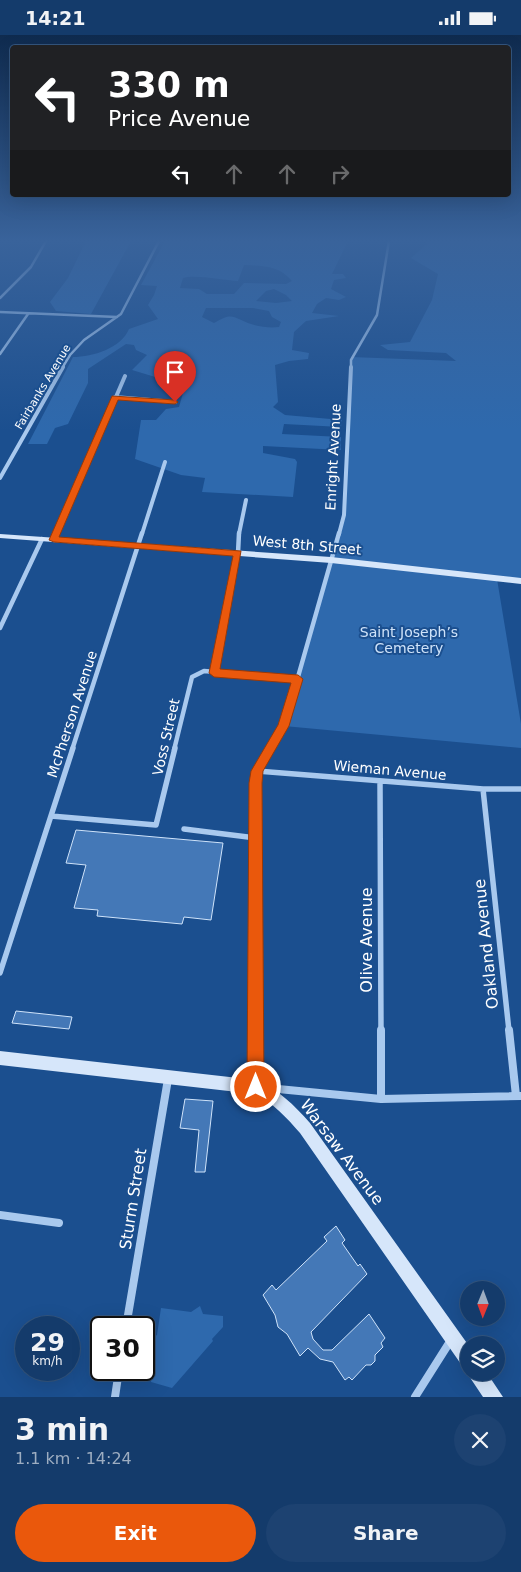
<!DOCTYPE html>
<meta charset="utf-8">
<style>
:root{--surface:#143b6b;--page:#1d4271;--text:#f1f3f6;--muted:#9dadc1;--line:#33557e;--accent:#ea580c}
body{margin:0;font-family:"DejaVu Sans",sans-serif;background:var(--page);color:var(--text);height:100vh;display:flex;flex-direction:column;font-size:19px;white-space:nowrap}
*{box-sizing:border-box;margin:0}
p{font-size:16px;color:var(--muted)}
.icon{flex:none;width:28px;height:28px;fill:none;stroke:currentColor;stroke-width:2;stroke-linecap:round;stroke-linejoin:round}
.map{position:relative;height:1362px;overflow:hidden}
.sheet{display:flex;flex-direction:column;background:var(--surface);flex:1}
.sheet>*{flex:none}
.guide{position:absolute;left:10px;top:10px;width:501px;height:152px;border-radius:5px;box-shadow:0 5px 20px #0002,0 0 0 1px var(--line);background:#202124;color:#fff;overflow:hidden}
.needle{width:32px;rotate:181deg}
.controls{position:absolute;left:460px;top:1246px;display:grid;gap:10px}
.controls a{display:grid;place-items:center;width:45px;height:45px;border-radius:50%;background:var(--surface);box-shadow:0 5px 20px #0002,0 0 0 1px var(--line);font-size:25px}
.speed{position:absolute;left:15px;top:1281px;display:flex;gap:10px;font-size:25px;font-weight:700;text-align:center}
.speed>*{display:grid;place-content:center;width:65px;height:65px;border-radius:50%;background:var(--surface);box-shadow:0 5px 20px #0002,0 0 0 1px var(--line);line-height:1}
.speed small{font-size:12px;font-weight:400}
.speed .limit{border:2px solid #111;border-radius:8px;background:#fff;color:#111}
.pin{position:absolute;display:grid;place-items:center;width:42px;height:42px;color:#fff;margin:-51px -21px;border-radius:50% 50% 50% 0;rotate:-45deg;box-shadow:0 0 5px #0007}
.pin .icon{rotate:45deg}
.me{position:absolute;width:55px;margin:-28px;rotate:0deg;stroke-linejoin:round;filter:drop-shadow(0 0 4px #0008)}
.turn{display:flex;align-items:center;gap:18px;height:105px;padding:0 15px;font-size:22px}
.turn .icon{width:65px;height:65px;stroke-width:2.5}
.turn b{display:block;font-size:35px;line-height:42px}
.lanes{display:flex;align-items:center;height:48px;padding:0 15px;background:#0003;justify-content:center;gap:25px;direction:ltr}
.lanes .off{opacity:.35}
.round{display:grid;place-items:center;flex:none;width:52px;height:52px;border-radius:26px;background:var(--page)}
.summary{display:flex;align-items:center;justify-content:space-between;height:85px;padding:0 15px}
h1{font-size:30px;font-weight:600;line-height:38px}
.primary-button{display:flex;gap:10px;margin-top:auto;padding:10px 15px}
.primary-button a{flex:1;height:58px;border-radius:30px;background:var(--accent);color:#fff;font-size:20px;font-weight:600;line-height:58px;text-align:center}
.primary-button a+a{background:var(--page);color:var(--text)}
.status{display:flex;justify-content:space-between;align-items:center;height:35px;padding:0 25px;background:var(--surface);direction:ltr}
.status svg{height:14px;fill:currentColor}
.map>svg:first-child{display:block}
.green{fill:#2e69ad;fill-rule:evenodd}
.building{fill:#4478b7;stroke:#cfe3fa}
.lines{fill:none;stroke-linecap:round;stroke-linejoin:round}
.street-far4{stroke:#a9c9ee;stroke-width:2.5}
.street-far3{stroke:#a9c9ee;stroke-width:4}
.street-far2{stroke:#a9c9ee;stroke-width:4.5}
.street-far1{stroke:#a9c9ee;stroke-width:5.5}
.street{stroke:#a9c9ee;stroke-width:8}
.secondary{fill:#d6e6fa;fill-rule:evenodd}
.route{fill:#ea580c;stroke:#983908}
.labels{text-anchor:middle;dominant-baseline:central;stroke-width:4;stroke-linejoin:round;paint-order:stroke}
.far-street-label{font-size:11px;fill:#fff;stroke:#1b4f8f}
.street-label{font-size:14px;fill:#fff;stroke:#1b4f8f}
.park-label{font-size:14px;fill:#cfe3fa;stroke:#1b4f8f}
.near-street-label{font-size:16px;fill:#fff;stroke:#1b4f8f}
</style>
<div class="status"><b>14:21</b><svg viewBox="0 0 49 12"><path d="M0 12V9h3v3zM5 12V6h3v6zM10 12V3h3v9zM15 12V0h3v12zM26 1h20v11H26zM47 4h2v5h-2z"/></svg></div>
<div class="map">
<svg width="521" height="1362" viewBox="0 0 521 1362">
<rect width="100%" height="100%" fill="#1b4f8f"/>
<path class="green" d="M86,206H131L91,279L56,276L50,267L68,243Z
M165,206H348L332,239H343L346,243L334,245L331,254L346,262L339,265L326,263L317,269L312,278L339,281L306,286L294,297L292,315L309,318L308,324L289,326L275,330L278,367L273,372L285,380L342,385L341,392L284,389L282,399L341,402V415L263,411V418L295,424L297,427L293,462L202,457L205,443L181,440L135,424L141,385H156L166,374L179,372L185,351L132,335L147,320L136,315L134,310L126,309L88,334V348L68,389L55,393L47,409H28L73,322C93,322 121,313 129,294L158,284L148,270L154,260L157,251L141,250ZM244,230C263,231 279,230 292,246L286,249L244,248L234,259H207L199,254L180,253L183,243C194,239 224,245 238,246ZM274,254L286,260L292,266L276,268L256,266L266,256ZM206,273H253L269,276L272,282L281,287L279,292C270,293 260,292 251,289C233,283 234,276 214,288L202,282Z
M425,206H521V546L497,544L521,689V713L284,691L344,480L351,322L456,326L446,318L388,315L380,310L410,307L432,265L438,239L411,223L427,209Z
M200,1271L203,1279L223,1281V1292L212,1304L213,1306L172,1353L151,1347L153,1328L146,1308L157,1300L161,1273L191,1277Z"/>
<path class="building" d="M76,795L223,808L211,885L184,882L182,889L97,881L98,875L74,873L86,830L66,828Z
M16,976L72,982L69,994L12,988Z
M185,1064L213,1066L205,1137H195L199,1095L180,1093Z
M336,1191L345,1205L342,1208L358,1231L360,1229L367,1239L311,1297L313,1304L323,1315H332L369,1279L385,1303L381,1308L383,1312L375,1320V1326L371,1330H366L352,1345L349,1342L345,1345L333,1327L320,1324L308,1313L300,1321L287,1299L278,1292L275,1280L263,1260L272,1250L276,1255L327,1206L324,1202Z"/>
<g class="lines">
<path class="street-far4" d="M0,263L31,232L46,206
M0,277L117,282
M0,319L28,279
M62,333L70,320L84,305L121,279L159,206
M351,333V325L377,280L389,206"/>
<path class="street-far3" d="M115,362L175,367
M0,443L63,332
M57,499L125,341
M142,499L165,427
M239,499L246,465
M339,499L344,480L351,332"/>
<path class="street-far2" d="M54,505L57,498
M0,593L42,504
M214,638L238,518L239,498
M72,715L142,498
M174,715L192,642L204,636L297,644
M270,715L284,691L339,498"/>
<path class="street-far1" d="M257,736L483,754H521
M380,746L381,996
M483,754L509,996
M51,781L156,790L175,713
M184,794L256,803
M0,938L73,713
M256,996L255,748L257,736L271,713"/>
<path class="street" d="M256,995V1051
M381,995V1064
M509,995L516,1061
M268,1053L381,1064L521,1061
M0,1180L59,1188
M126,1292L168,1044
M115,1362L119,1335
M415,1362L451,1305"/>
<path class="secondary" d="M0,499L331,522L521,543V549L331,528L0,503Z
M0,1016L256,1045C278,1054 294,1070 310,1088L469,1311V1335L463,1332L300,1098C287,1083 273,1068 255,1059L0,1030Z
M469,1337L487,1338L503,1362H483L471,1344Z"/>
</g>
<linearGradient id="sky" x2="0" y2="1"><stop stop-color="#0f2b4f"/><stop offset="0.52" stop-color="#39639b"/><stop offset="1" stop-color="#39639b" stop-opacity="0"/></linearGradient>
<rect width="521" height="396" fill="url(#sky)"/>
<path class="route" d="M112,361L175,365L178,367L175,369L118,365L59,502L241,516L220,634L298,640L303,644L289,691L263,736L262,748L264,1052L261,1058L256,1060L250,1058L247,1052L249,748L251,736L278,690L291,648L214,642L209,638L233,521L54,507L49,505Z"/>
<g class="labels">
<g class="far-street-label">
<text transform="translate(43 352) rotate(-59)">Fairbanks Avenue</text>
</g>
<g class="street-label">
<text transform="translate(333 422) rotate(-87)">Enright Avenue</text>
<text transform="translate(307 510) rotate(5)">West 8th Street</text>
<text transform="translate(72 679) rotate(-72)">McPherson Avenue</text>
<text transform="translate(166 702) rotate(-77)">Voss Street</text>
<text transform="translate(390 735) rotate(5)">Wieman Avenue</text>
</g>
<g class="park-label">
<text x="409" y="597">Saint Joseph’s<tspan x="409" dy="16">Cemetery</tspan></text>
</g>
<g class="near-street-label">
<text transform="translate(366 905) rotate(-90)">Olive Avenue</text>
<text transform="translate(486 909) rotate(-96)">Oakland Avenue</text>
<text transform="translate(342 1117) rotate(53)">Warsaw Avenue</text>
<text transform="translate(133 1164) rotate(-81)">Sturm Street</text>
</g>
</g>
</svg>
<div class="controls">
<a><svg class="needle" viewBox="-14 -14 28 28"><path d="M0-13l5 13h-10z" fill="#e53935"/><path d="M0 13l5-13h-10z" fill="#9dadc1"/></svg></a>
<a><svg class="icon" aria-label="layers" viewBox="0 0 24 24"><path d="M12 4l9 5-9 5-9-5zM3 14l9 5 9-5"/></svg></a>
</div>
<div class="speed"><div>29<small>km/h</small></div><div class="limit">30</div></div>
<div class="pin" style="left:175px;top:367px;background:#d93025"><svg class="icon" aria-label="arrive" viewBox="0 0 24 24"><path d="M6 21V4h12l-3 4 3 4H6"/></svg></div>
<svg class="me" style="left:256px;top:1052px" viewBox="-20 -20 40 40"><circle r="17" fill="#ea580c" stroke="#fff" stroke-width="3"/><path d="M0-11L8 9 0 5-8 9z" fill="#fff"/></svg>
<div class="guide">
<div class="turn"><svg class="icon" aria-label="left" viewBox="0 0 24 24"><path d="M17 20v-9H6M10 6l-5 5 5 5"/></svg><div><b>330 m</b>Price Avenue</div></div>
<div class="lanes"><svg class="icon" aria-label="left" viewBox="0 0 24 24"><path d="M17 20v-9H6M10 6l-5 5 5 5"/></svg><svg class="icon off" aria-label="ahead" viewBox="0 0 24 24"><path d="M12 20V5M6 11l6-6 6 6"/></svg><svg class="icon off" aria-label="ahead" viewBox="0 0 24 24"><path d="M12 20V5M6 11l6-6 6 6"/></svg><svg class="icon off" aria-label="right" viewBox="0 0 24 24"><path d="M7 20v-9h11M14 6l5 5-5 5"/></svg></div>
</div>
</div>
<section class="sheet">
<div class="summary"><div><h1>3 min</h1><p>1.1 km · 14:24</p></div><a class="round"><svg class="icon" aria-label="close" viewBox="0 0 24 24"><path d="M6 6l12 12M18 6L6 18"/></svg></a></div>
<div class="primary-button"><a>Exit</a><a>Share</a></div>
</section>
